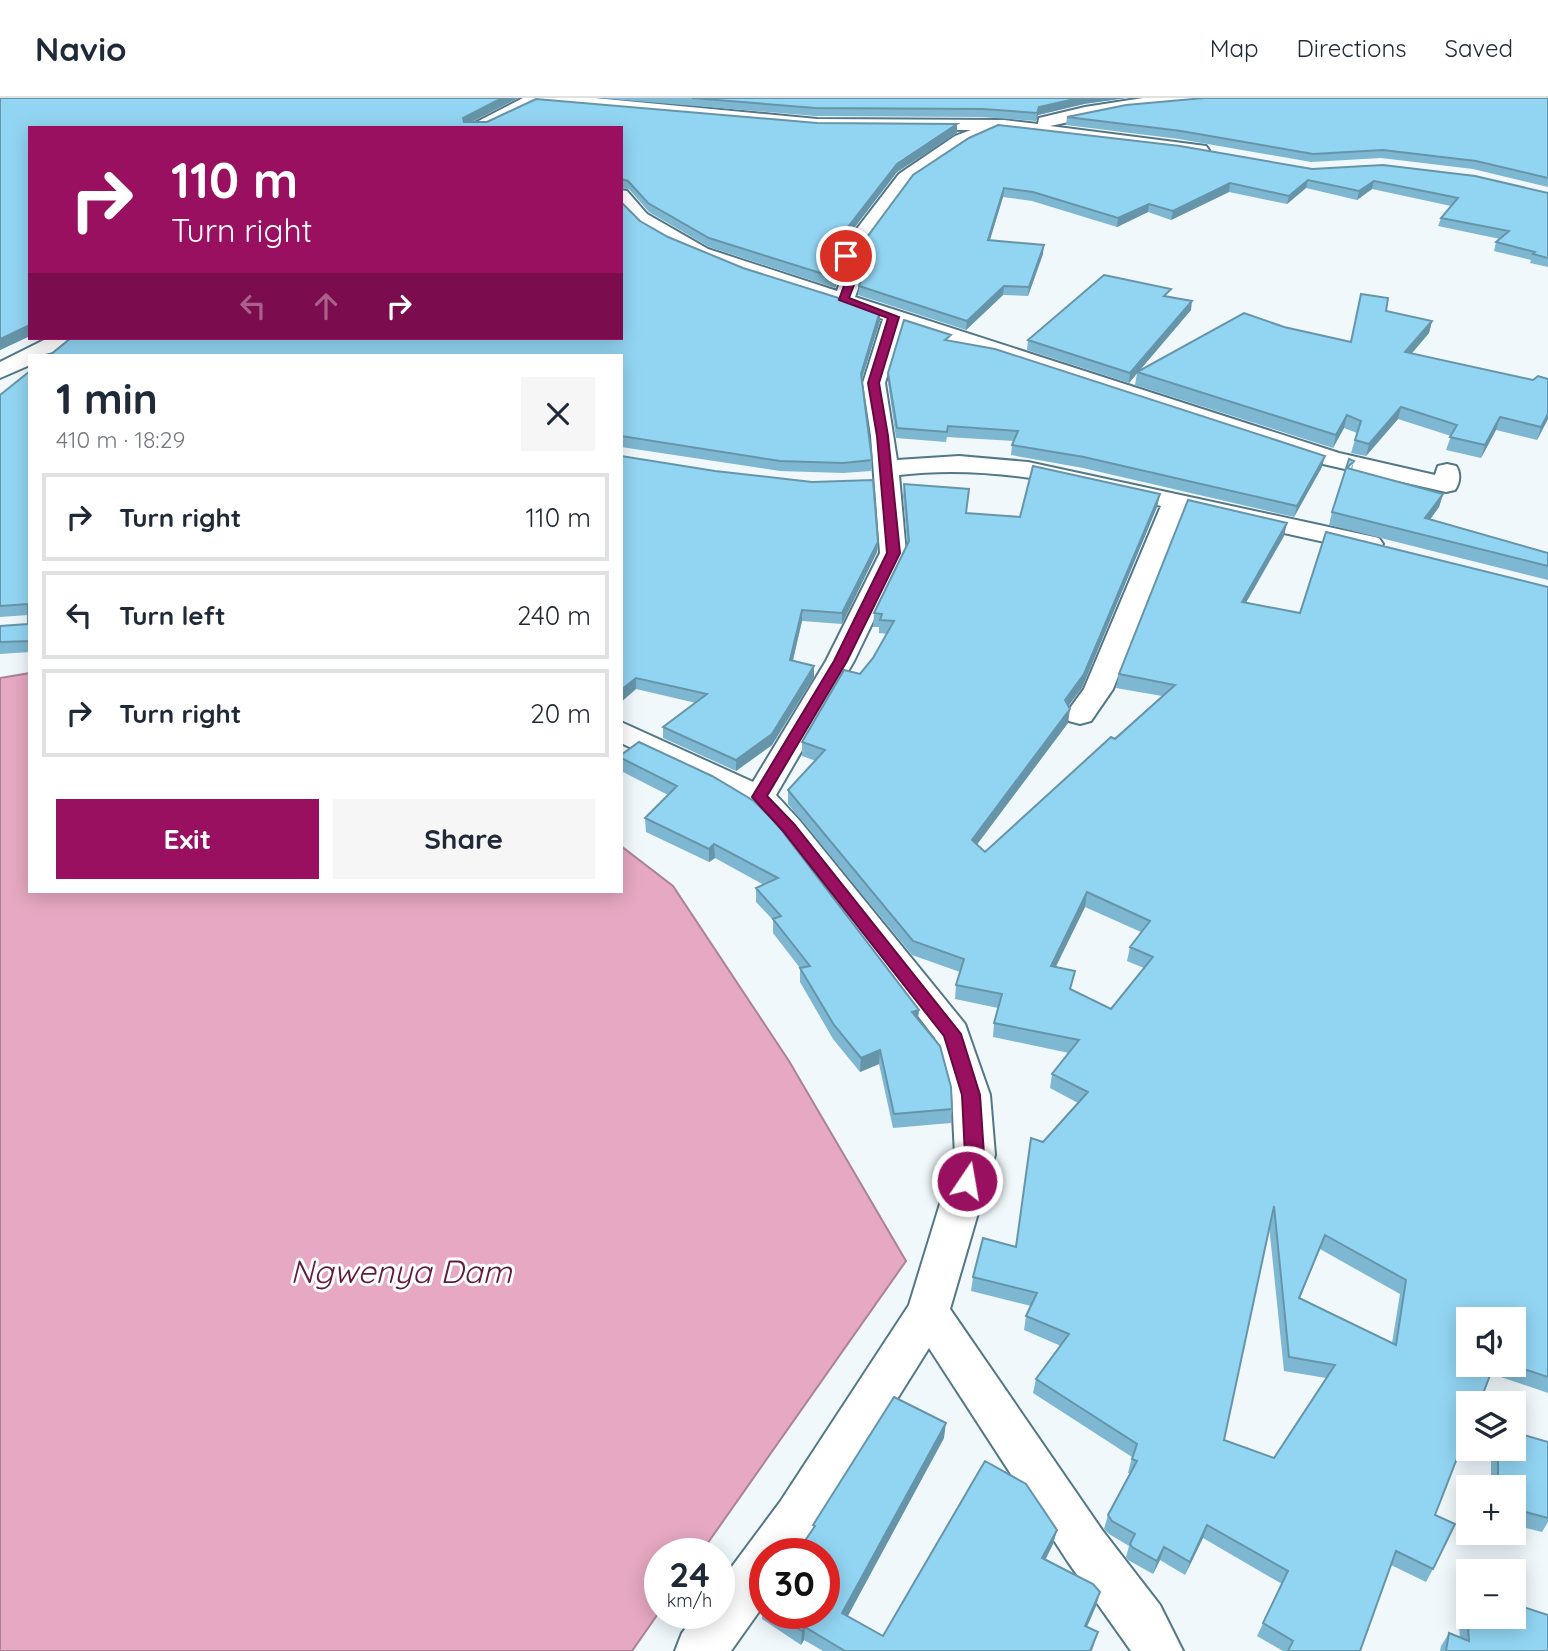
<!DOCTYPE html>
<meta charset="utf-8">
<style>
:root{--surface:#fff;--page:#f6f6f7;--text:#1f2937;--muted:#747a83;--line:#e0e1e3;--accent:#9a1061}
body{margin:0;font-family:Quicksand,sans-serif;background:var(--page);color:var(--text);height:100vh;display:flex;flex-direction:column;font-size:26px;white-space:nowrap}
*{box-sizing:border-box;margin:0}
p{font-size:23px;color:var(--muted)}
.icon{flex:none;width:38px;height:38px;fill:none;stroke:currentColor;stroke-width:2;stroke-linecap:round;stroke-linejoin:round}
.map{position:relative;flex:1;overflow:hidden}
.drawer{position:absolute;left:28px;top:256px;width:595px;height:539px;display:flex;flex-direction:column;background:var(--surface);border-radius:0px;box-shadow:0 4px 18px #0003}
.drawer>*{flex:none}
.guide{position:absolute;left:28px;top:28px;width:595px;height:214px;border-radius:0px;box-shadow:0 4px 18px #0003;background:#9a1061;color:#fff;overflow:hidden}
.fabs{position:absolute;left:1456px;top:1209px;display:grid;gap:14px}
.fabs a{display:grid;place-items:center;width:70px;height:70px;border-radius:0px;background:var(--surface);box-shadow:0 4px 18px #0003;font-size:35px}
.speed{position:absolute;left:644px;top:1440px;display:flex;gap:14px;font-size:35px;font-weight:700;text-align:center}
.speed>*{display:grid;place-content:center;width:91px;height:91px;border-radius:50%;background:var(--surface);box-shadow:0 4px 18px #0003;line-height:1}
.speed small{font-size:18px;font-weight:400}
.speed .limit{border:10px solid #d22;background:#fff;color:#111}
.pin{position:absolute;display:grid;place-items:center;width:60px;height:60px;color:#fff;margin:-30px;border:4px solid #fff;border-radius:50%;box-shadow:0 2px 7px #0007}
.me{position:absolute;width:77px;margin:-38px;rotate:12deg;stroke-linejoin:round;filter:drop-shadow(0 0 5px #0008)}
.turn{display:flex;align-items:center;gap:24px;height:147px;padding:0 28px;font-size:32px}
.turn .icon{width:91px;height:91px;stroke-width:2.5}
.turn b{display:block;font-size:49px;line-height:60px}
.lanes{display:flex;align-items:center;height:66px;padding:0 28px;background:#0003;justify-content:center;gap:35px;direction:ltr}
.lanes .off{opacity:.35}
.round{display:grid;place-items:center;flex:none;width:74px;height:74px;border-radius:0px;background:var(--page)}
.summary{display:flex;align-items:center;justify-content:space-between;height:119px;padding:0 28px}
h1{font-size:42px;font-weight:700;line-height:52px}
.action{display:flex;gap:14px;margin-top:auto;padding:14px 28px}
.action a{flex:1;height:80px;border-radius:0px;background:var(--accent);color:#fff;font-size:28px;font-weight:700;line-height:80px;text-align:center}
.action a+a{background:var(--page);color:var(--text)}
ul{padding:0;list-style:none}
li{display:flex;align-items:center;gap:21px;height:88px;margin:0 14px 10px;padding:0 14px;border:4px solid var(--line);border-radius:0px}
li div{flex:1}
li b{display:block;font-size:26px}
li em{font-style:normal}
header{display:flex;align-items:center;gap:42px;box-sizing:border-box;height:98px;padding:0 35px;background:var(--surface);border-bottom:2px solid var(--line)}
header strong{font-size:33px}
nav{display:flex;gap:38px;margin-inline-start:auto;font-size:24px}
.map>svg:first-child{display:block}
.water{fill:#e6a8c2;stroke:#aa8397;stroke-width:2}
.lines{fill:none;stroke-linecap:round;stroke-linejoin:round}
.minor-casing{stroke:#527787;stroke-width:4}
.minor{fill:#fff;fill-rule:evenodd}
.wall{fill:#7eb7d1;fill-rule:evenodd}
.shaded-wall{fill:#6695aa}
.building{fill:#92d5f3;stroke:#6695aa;stroke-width:2;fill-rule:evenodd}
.route{fill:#9a1061;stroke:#640a3f;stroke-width:2}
.labels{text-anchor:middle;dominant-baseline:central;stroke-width:6;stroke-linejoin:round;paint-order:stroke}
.near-water-label{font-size:32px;font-style:italic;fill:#61193f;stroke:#fff}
</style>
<header>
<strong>Navio</strong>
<nav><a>Map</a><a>Directions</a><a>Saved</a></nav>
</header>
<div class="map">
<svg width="1548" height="1553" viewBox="0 0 1548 1553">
<rect width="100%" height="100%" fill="#f0f8fb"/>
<path class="water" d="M30,575V793H621V748L673,788L789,963L906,1163L700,1456H660V1513L632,1553H0V580Z"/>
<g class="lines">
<g class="minor-casing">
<path id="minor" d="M523,0H595L817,21L1004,22L1038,26L1039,20L1085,9L1143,0H1214L1206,5L1125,12L1050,28L1206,48L1209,52L1200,57L1004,32C985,32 925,70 911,84C890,105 874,134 856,158L862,179L855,199L1339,355L1435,377L1438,368L1447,366L1456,368C1461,375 1460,385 1455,392L1446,394L1323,366L902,228L885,285L897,362L959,358L1028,364L1370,438L1379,440L1383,446L1379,452L1370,454L1184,413L1113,591L1091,623L1080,626L1069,623L1065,617L1084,591L1161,408C1074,386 989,366 899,377L906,455L854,563L776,697L800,723L965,926L990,997L995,1057L950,1211L1102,1432L1160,1507L1183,1553H1131L1068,1464L929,1250L800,1456H765V1505L731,1553H675L682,1535L697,1516H719V1486L780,1404L909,1207L955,1057L952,997L935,940L778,737L748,706L621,645V624L753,684L826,563L880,455L871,338L863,285L883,221C826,202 655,158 624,112C620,106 621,99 621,92L627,93L647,116L708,151L837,193L842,179L836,158L899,76L955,38L971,32L817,31L554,6L530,8L487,30H465Z
M48,240H75C64,254 46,257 30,257V267L0,280V264Z"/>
</g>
<use href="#minor" class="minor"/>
</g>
<path class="wall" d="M0,0H518L470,24L817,25L957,35L897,74L836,154L839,179L835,190L709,149L649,114L629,91L621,90V30H30V238L0,252Z
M599,0H1126L1084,6L1038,17L1036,23L982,19L815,18Z
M1548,0V89L1473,71L1381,60L1311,64L1179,41L1066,27L1067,19Z
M1312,71L1548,95V169L1530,165L1531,162L1494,153L1496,144L1500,141L1438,128L1441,120L1451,108L1372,91L1357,102L1306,90L1287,106L1229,94L1171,122L1148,114L1117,129L1032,103L1003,99L990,142L1043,156L1028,198L1003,197L966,232L858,197L859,188L863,174L859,159V150L913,77Z
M622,105L640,123L668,139L743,170L880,223L862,282L872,362L871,373L843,375L780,373L621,349Z
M1169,199L1191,212L1138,274L1284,229L1351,244L1386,213L1432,223L1429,235L1411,256L1548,321L1537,342L1496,332L1481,360L1446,352L1451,338L1398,321L1366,358L1351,355L1357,335L1344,330L1333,350L1135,287L1137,275L1129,285L1027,252L1028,242Z
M951,243L1322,369L1294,419L1083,370L1011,357L1012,347L1014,343L947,339L946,344L896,340L888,285V275Z
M30,273V554L0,556V528L28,526V517L0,519V297Z
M621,358L878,444L877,454L842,526L802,523L793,563L814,579L772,647L736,673L663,640V629L696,605L636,591L621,604Z
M1354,363L1352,372L1443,396L1439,409L1430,421L1548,455V482L1329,427L1332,414Z
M904,386L967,415L1020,419L1160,396L1157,409L1082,590L1068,608V625L977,746L985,754L1162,598L1116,590L1119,576L1284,438L1246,504L1300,515L1548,489V1295L1492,1276V1273L1435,1417L1433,1471L1426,1484L1391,1467L1360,1553H1283L1257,1538L1282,1486L1203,1440L1185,1477L1160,1462L1153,1476L1128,1462L1126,1459L1129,1448L1109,1436L1104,1431L1108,1417L1130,1375H1128L1132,1359L1033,1295L1036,1281L1061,1248L1024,1232L1026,1218L1031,1208L971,1193L973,1179L1016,1149L1043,1044L1078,1005L1050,990L1052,976L1069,955L993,939L994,925L998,910L955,901L956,887L960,874L912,857L788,706V692L816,663L802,658V644L873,560L887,536L879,535V529H873L874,515L907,447L903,398ZM1085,809L1141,834L1130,849L1127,863L1144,870L1111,911L1071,892L1055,869ZM1269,1127L1284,1273L1326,1280L1274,1360L1224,1342ZM1320,1151L1400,1196L1392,1245L1300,1200ZM1514,1222V1267H1468Z
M639,644L919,912L918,921L952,1011L951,1025L893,1030L879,966L860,974L833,941L800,884V870L773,835V822L756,804V790L764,787L715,760L709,764L646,734L645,720L668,697L621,673V657Z
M944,1340L847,1518L883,1538L1057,1432L1053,1446L1046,1461L1100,1494L1096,1508L1087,1529L1098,1534L1092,1553H823L804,1542L801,1547L762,1521V1508L765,1504V1516H824L813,1427Z
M1548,1344V1424L1542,1434L1514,1427V1390H1491V1351H1514Z
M1467,1515L1468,1519H1514L1548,1553H1440L1441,1548L1449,1535L1460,1540L1459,1528Z"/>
<path class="shaded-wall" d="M502,0H518L464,28L463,20Z
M1079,0H1126L1084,6L1038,17L1036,23L1037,15L1039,9Z
M957,26V35L897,74L834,156V147L897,66Z
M1308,82L1306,90L1287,106L1289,98Z
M1374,83L1372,91L1357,102L1359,93Z
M1230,85L1229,94L1171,122L1173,113Z
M1004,90L1003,99L987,151L988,142Z
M1149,106L1148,114L1117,129L1118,120Z
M1044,147L1043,156L1028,198L1029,189Z
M839,170V179L835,190L836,180Z
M1004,188L1003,197L966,232L967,223Z
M1192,203L1191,212L1129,285L1130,275Z
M880,213V223L860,285L861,276Z
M1432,223L1429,235L1402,267L1405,254Z
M30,227V238L0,252V241Z
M1401,309L1398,321L1366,358L1369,346Z
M1548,316V321L1537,342L1541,329Z
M1347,317L1344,330L1333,350L1336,337Z
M1500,319L1496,332L1481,360L1485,347Z
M1325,358L1322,369L1294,419L1297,408Z
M1160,396L1157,409L1082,590L1063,615L1065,602Z
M1443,396L1439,409L1422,433L1425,420Z
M1287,425L1284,438L1239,517L1242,504Z
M878,444L877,454L842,526V515Z
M802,512V523L790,573V562Z
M814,568V579L772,647L736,673V662Z
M636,580V591L621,604V592Z
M1070,611L1068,625L970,756L972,742Z
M714,746L715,760L709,764V751Z
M1087,794L1085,809L1049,883L1051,868Z
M919,912L917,925L912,914Z
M880,952L879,966L860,974L861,960Z
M946,1325L944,1340L842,1529V1515Z
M1207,1427L1203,1440L1185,1477L1190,1464Z
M1057,1432L1053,1446L1039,1473L1042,1460Z
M1164,1449L1160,1462L1153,1476L1157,1463Z
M1100,1494L1096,1508L1081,1542L1085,1528Z
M805,1529L804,1542L801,1547L802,1533Z"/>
<path class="building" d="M0,0H502L463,20L464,24H487L536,1L817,25L957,26L897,66L834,147L839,170L836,180L709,140L648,105L628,83L621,81V30H30V227L0,241Z
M692,0H1079L1039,9L1037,15L983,11L815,10Z
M1204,0H1548V80L1476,63L1383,52L1313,56L1181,33L1067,19L1126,7Z
M998,27L1180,48L1312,71L1383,67L1475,78L1548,95V160L1533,156L1535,154L1496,144L1509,133L1441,120L1458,100L1374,83L1359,93L1308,82L1289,98L1230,85L1173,113L1149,106L1118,120L1033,94L1004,90L988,142L1044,147L1029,189L1004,188L967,223L859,188L865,169L859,150L913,77L969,40Z
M621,103L622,105L640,123L668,139L743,170L880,213L861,276L872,362L843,365L780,363L621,338V257H50L71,240H621Z
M1104,177L1171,191L1164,198L1192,203L1130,275L1028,242Z
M1361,196L1388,200L1386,213L1432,223L1405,254L1533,282L1538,278L1548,281V316L1541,329L1500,319L1485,347L1450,339L1457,327L1401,309L1369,346L1355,342L1361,323L1347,317L1336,337L1137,274L1244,215L1284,229L1351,244Z
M904,222L951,237L945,242L995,251L1325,358L1297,408L1084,359L1012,347L1018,333L948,328L947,334L897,330L888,275Z
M30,273V543L0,544V528L28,526V506L0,508V297Z
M621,358L715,373L812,384L873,382L878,444L842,515L802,512L790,562L814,568L772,636L736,662L663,629L707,596L636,580L621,592Z
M1349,361L1354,363L1347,370L1443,396L1425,420L1548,455V468L1332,414Z
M1033,368L1160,396L1084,576L1065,602L1070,611L972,742L985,754L1111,639L1115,641L1175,587L1119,576L1188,402L1287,425L1242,504L1300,515L1326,434L1548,489V1279L1512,1267H1514V1222H1468V1267H1494L1479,1306H1468V1332L1435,1417L1455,1426L1433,1471L1396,1453L1360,1553H1288L1293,1543L1263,1525L1288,1473L1207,1427L1190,1464L1164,1449L1157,1463L1132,1449L1130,1446L1135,1436L1112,1423L1108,1417L1137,1363L1132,1361L1137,1346L1036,1281L1069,1236L1026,1218L1037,1195L973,1179L983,1140L1016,1149L1031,1040L1043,1044L1088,994L1052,976L1079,942L994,925L1002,896L956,887L964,861L913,843L788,692L825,652L802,644L844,572L860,576L873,560L894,523L880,522L882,516L874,515L909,443L904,386L969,391L966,415L1020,419ZM1087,794L1150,823L1130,849L1153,859L1111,911L1070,891L1075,873L1051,868ZM1274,1108L1289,1259L1335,1267L1274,1360L1224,1342ZM1325,1137L1406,1182L1396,1247L1299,1200Z
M639,644L712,678L754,703L776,725L919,912L912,914L940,948L951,989L952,1011L894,1016L880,952L861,960L834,927L800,870L810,868L773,821L781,818L756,790L778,780L714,746L709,751L645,720L677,688L621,660V657Z
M894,1299L946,1325L842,1515L883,1538L985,1363L1026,1386L1057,1432L1042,1460L1093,1486L1100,1494L1085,1528L1098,1534L1090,1553H845L805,1529L802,1533L773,1516H824V1456H796L815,1428L813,1427Z
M1514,1334L1548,1344V1420L1514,1411V1390H1498V1351H1514Z
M1514,1506L1548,1517V1553H1446L1449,1535L1469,1543L1467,1515L1468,1516V1519H1482L1490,1521V1519H1514Z"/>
<path class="route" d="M846,155L851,158L857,179L849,200L899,219L879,285L888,338L900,455L847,563L767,698L794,726L961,936L980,997L984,1057L974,1089L967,1091L960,1089L957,1083L965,1057L962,997L944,938L783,733L752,699L834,563L887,455L877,338L868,285L888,220L839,202L847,179L841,158Z"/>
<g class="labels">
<g class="near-water-label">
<text x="401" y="1173">Ngwenya Dam</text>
</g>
</g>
</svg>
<div class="fabs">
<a><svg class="icon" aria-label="sound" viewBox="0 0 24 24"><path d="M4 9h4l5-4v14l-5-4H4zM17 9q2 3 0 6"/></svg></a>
<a><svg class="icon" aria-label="layers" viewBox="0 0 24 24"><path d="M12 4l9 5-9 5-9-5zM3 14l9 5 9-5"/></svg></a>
<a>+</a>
<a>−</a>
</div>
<div class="speed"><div>24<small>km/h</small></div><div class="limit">30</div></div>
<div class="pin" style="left:846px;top:158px;background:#d93025"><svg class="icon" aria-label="arrive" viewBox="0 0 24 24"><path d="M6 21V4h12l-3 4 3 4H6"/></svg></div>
<svg class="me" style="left:967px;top:1083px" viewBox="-20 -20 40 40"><circle r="17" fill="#9a1061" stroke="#fff" stroke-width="3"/><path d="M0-11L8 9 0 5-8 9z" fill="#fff"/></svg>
<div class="guide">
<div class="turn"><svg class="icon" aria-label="right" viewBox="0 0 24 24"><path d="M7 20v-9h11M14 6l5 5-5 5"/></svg><div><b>110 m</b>Turn right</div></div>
<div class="lanes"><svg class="icon off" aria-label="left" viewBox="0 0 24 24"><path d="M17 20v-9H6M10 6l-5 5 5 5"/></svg><svg class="icon off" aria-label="ahead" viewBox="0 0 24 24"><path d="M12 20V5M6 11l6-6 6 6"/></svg><svg class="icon" aria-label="right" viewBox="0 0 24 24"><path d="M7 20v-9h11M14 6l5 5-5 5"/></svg></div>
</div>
<section class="drawer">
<div class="summary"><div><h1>1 min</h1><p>410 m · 18:29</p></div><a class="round"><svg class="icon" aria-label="close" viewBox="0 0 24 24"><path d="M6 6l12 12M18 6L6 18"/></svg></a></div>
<ul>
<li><svg class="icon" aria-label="right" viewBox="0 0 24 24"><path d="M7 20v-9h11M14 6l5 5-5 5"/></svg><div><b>Turn right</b></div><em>110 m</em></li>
<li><svg class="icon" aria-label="left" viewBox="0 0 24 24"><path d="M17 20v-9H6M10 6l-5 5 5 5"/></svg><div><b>Turn left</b></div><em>240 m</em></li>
<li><svg class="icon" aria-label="right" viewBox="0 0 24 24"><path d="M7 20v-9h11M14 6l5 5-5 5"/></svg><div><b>Turn right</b></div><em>20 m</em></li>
</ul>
<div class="action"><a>Exit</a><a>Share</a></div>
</section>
</div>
